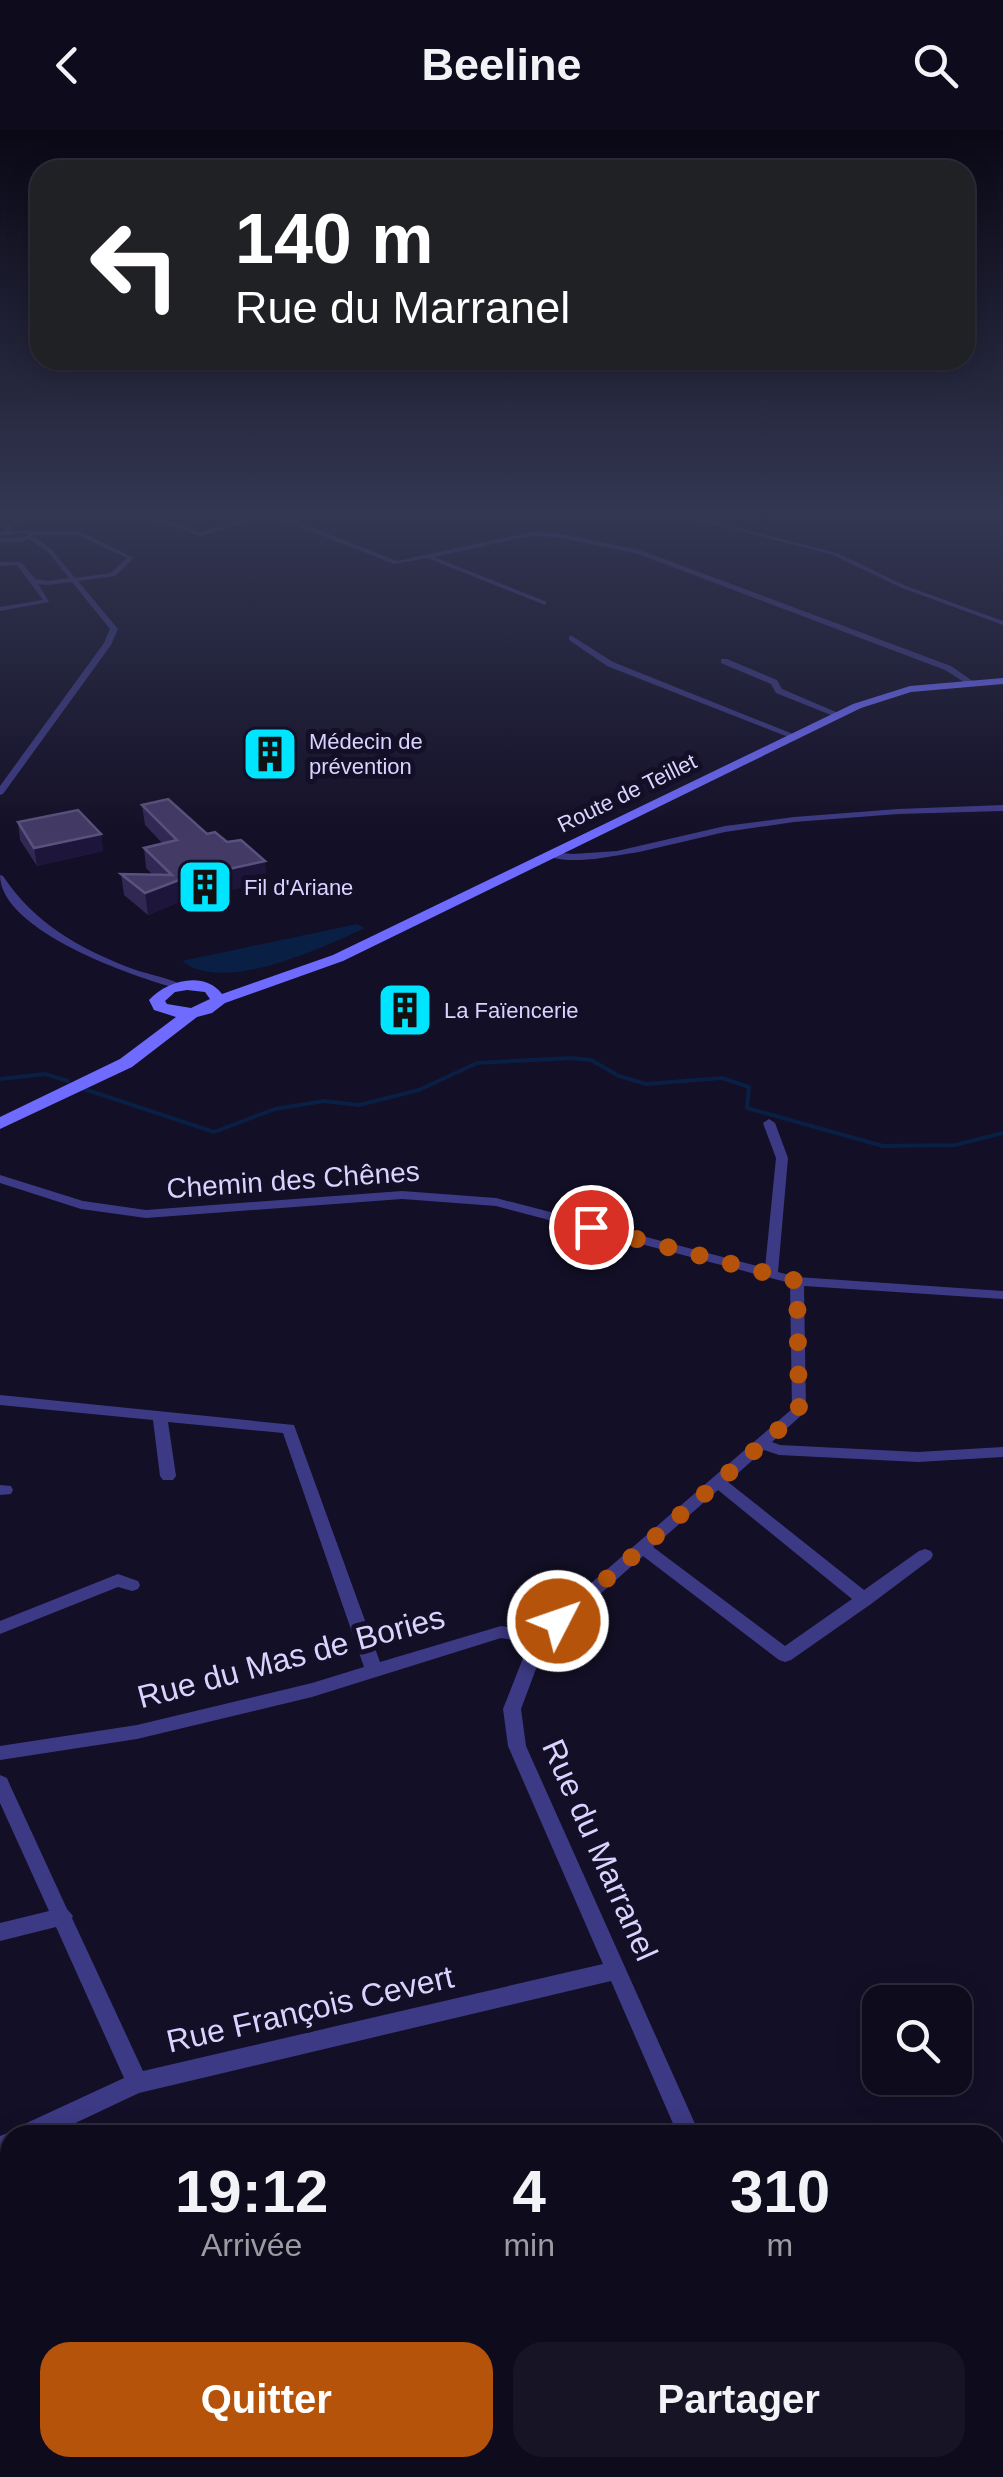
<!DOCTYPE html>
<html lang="fr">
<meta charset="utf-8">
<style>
:root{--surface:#0e0b1c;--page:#171425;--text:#f1f3f6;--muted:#9b9ba3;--line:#2e2b3b;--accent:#b45309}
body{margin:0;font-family:Arial,sans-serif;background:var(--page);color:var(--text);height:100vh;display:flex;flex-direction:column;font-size:38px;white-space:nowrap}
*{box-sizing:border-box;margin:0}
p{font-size:32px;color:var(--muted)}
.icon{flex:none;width:55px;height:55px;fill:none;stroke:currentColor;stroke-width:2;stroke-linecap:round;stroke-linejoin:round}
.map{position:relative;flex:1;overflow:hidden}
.details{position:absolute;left:0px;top:1995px;width:1005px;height:352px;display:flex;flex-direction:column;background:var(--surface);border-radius:30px 30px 0 0;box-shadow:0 5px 25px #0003,0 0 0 2px var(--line)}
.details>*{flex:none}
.banner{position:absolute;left:30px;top:30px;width:945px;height:210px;border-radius:30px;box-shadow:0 5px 25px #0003,0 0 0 2px var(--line);background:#202124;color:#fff;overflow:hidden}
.buttons{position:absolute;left:862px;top:1855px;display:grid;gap:20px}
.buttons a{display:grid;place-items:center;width:110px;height:110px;border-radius:20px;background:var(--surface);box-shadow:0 5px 25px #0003,0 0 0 2px var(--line);font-size:50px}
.pin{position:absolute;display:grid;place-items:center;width:85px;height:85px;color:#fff;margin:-42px;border:5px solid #fff;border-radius:50%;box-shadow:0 2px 10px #0007}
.me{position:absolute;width:110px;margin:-55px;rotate:49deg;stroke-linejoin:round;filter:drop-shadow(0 0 8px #0008)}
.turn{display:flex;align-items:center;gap:35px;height:210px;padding:0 40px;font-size:45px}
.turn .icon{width:130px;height:130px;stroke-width:2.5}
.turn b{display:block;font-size:70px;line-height:85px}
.eta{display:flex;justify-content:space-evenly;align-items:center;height:170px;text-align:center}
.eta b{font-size:60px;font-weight:600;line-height:70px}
.primary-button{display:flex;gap:20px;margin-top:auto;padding:20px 40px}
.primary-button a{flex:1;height:115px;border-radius:30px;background:var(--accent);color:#fff;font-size:40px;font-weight:600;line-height:115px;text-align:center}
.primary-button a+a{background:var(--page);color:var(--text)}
header{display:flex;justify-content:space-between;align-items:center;height:130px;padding:0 40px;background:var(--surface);font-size:45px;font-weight:600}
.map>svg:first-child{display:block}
.green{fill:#12302f}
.water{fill:#0a1f44}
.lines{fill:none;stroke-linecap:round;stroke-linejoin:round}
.stream{stroke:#0a1f44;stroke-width:4}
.street{fill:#3d3a85;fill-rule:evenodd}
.secondary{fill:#6f6bff;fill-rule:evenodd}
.wall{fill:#312854}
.shaded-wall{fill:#1d163a}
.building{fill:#433a66;stroke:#5a527e;stroke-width:2.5}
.route{stroke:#b45309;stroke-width:18;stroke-dasharray:0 32.4}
.labels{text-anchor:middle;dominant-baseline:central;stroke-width:10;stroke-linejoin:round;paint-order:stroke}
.far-poi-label{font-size:22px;fill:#d9d4ff;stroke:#130f26;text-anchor:start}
.far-street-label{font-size:22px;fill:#d9d4ff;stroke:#130f26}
.street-label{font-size:28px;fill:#d9d4ff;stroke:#130f26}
.near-street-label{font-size:32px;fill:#d9d4ff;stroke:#130f26}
</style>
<header><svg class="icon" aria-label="back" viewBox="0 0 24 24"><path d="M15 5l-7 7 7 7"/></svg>Beeline<svg class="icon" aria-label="search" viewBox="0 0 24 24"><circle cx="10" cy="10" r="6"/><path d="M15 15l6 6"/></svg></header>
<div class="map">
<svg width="1003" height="2347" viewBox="0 0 1003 2347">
<rect width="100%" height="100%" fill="#130f26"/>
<path class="green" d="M10,2103V2338H273L254,2347H0V2107Z"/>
<path class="water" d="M357,794L365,798C324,817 223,865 182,831Z"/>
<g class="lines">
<path class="stream" d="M0,949L45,944L68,951
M81,958L214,1002L275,979L324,971L359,975L419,960L477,933L571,928L591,930L619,946L646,954L722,948L749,957L747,978L883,1016L955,1015L1003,1003"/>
<path class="street" d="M18,383H24L10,401H79L134,428L115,446L78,451L118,499L111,515L3,664L0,665V656L104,513L110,499L72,452L48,455L38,454L49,472L0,481V477L43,470L17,435L0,436V432H21L35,449L48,451L69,448L49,423L29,409L23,412H0V408H22L28,405L21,403L0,406V402H3ZM36,405H78L127,428L111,443L75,448L53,421L34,406Z
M134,383H142L159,388L214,383L211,385L167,391L200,402L264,383H275L397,431L531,402L556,403L640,420L951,536L974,552L967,554L945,540L638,424L556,407L531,406L434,427L547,472L545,475L427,428L394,434L270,385L200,406Z
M671,383H679L837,423L906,456L1003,491V495L902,458L833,425Z
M572,506L613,532L798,606L791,608L607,536L569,510V506Z
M721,529H727L777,550L782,559L843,585L836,587L776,563L771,554L721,533Z
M1003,675V681L898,684L794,692L725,702L639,722L595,729C579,730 560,732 546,725L551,722L573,724L617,721L725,696L794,687L898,679Z
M0,745L3,746C35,794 80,819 133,839C150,845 170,848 184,856L179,859C134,847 0,801 0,745Z
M769,989L775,993L788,1028L778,1142L797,1147L1003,1161V1169L804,1156L806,1281L772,1312L780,1315L918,1322L1003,1317V1327L918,1332L779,1325L764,1320L728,1352L864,1460L919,1421L925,1419L931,1421L933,1425L931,1429L871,1474L791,1530L785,1532L779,1530L643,1426L546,1512L521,1579L526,1616L700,2005H678L611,1851L139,1963L50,2005H10V2024L0,2028V2006L10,2002L15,2004L18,1997L124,1948L56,1797L0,1811V1793L49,1781L0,1673V1645L7,1648L9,1653L67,1779L73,1786L72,1788L143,1941L603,1834L508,1616L503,1579L529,1513L501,1508L312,1567L137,1609L0,1630V1616L137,1595L312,1553L364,1537L283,1303L168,1292L176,1346L173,1350H163L160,1346L153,1290L0,1275V1265L294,1295L380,1532L501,1496L536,1501L792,1279L790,1153L496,1076L402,1069L146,1088L81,1079L0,1053V1045L83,1071L146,1080L402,1061L496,1068L765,1138L776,1028L763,993ZM718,1360L852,1469L785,1516L653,1417Z
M0,1355L11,1356L13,1360L11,1364L0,1365Z
M118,1444L138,1451L140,1455L138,1459L132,1461L118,1457L0,1504V1491Z
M823,2338H849L853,2347H827Z"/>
<path class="secondary" d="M1003,548V554L911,562L861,578L343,831L225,873L212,883L197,887L132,937L0,999V987L120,929L176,887L154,880L149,870C166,851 204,840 222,864L333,825L853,574L910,556ZM187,860L205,862L210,869L191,878L167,874L165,871L175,862Z"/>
</g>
<path class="wall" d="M142,675L227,712L265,731L266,752L182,771L148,785L124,765L121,744L153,745L146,738L144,718L163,714L145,695Z
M18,692L101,704L103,721L37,736L20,710Z"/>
<path class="shaded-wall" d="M101,704L103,721L37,736L34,718Z
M265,731L266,752L182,771L148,785L145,763L179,750Z"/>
<path class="building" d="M168,669L207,704L215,702L227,712L241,710L265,731L179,750L145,763L121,744L172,745L144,718L177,710L142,675Z
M78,680L101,704L34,718L18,692Z"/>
<linearGradient id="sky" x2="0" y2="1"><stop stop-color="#0a0815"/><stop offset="0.54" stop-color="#333752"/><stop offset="1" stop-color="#333752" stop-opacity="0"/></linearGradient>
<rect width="1003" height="711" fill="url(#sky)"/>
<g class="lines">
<path class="route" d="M558,1491L799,1282L797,1151L591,1097"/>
</g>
<defs>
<g id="building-square" transform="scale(2.875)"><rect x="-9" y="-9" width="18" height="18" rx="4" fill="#00e5ff" stroke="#130f26"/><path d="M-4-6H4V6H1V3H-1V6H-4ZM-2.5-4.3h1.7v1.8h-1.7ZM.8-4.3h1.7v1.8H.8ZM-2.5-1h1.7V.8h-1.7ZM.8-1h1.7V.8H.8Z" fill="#111"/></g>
</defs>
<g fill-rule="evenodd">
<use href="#building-square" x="270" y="624"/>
<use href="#building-square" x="205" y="757"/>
<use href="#building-square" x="405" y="880"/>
</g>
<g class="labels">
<g class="far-poi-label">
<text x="309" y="611">Médecin de<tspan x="309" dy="25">prévention</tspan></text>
<text x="244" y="757">Fil d'Ariane</text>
<text x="444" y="880">La Faïencerie</text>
</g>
<g class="far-street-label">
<text transform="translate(627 663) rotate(-26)">Route de Teillet</text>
</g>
<g class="street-label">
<text transform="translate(293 1050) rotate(-4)">Chemin des Chênes</text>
</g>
<g class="near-street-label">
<text transform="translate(291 1527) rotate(-15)">Rue du Mas de Bories</text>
<text transform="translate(600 1720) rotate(66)">Rue du Marranel</text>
<text transform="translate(310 1879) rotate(-13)">Rue François Cevert</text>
</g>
</g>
</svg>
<div class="buttons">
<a><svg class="icon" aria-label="search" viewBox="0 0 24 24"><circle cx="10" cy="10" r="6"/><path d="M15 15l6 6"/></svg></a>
</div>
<div class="pin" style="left:591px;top:1097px;background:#d93025"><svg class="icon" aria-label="arrive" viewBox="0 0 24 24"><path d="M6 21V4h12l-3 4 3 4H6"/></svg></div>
<svg class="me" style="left:558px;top:1491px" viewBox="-20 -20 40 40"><circle r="17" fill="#b45309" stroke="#fff" stroke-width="3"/><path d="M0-11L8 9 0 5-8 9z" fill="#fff"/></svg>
<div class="banner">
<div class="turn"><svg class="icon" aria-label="left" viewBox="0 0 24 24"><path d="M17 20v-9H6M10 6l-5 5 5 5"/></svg><div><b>140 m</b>Rue du Marranel</div></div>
</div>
<section class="details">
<div class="eta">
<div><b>19:12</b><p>Arrivée</p></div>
<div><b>4</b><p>min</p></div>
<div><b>310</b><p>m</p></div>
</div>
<div class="primary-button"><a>Quitter</a><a>Partager</a></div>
</section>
</div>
